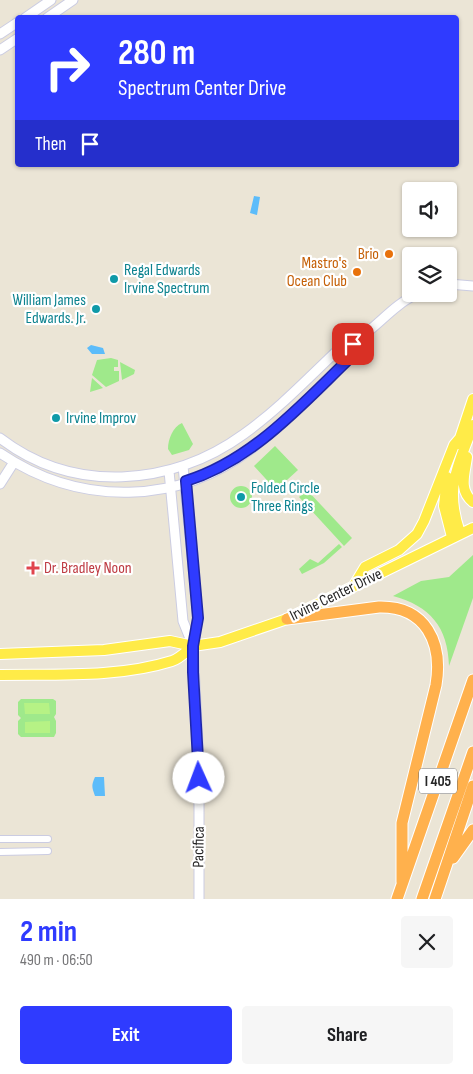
<!DOCTYPE html>
<meta charset="utf-8">
<style>
:root{--surface:#fff;--page:#f6f6f6;--text:#202124;--muted:#757577;--accent:#2f3bff}
body{margin:0;font-family:"Sofia Sans Condensed",sans-serif;background:var(--page);color:var(--text);height:100vh;display:flex;flex-direction:column;font-size:19px;white-space:nowrap}
*{box-sizing:border-box;margin:0}
p{font-size:16px;color:var(--muted)}
.icon{flex:none;width:28px;height:28px;fill:none;stroke:currentColor;stroke-width:2;stroke-linecap:round;stroke-linejoin:round}
.map{position:relative;height:899px;overflow:hidden}
.drawer{display:flex;flex-direction:column;background:var(--surface);flex:1}
.drawer>*{flex:none}
.banner{position:absolute;left:15px;top:15px;width:444px;height:152px;border-radius:5px;box-shadow:0 1px 4px #0004;background:#2f3bff;color:#fff;overflow:hidden}
.fabs{position:absolute;left:402px;top:182px;display:grid;gap:10px}
.fabs a{display:grid;place-items:center;width:55px;height:55px;border-radius:5px;background:var(--surface);box-shadow:0 1px 4px #0004;font-size:25px}
.pin{position:absolute;display:grid;place-items:center;width:42px;height:42px;color:#fff;margin:-21px;border-radius:10px;box-shadow:0 2px 8px #0006}
.me{position:absolute;width:55px;margin:-28px;rotate:358deg;stroke-linejoin:round;filter:drop-shadow(0 0 4px #0008)}
.turn{display:flex;align-items:center;gap:18px;height:105px;padding:0 20px;font-size:22px}
.turn .icon{width:65px;height:65px;stroke-width:2.5}
.turn b{display:block;font-size:35px;line-height:42px}
.then{display:flex;align-items:center;height:48px;padding:0 20px;background:#0003;gap:10px;font-size:19px}
.round{display:grid;place-items:center;flex:none;width:52px;height:52px;border-radius:5px;background:var(--page)}
.summary{display:flex;align-items:center;justify-content:space-between;height:85px;padding:0 20px}
h1{font-size:30px;font-weight:700;line-height:38px;color:var(--accent)}
.button{display:flex;gap:10px;margin-top:auto;padding:10px 20px}
.button a{flex:1;height:58px;border-radius:5px;background:var(--accent);color:#fff;font-size:20px;font-weight:700;line-height:58px;text-align:center}
.button a+a{background:var(--page);color:var(--text)}
.map>svg:first-child{display:block}
.green{fill:#9fe98b}
.pitch{fill:#b6f285}
.water{fill:#5cbcfa}
.lines{fill:none;stroke-linecap:round;stroke-linejoin:round}
.street-casing{stroke:#cbcce2;stroke-width:8}
.secondary-casing{stroke:#cbcce2;stroke-width:11}
.primary-casing{stroke:#fff;stroke-width:12}
.highway-casing{stroke:#fff;stroke-width:13}
.street{stroke:#fff;stroke-width:6}
.secondary{stroke:#fff;stroke-width:9}
.primary{stroke:#ffeb48;stroke-width:10}
.highway{stroke:#ffb14d;stroke-width:11}
.route-casing{stroke:#1f26a6;stroke-width:12}
.route{stroke:#2f3bff;stroke-width:9}
.food-dot{fill:#e8710a;stroke:#fff;stroke-width:2}
.culture-dot{fill:#0f9aa8;stroke:#fff;stroke-width:2}
.health-dot{fill:#e0444e;stroke:#fff;stroke-width:2}
.labels{text-anchor:middle;dominant-baseline:central;stroke-width:4.5;stroke-linejoin:round;paint-order:stroke}
.shield{fill:#fff;stroke:#686868;stroke-width:1}
.shield-label{font-size:15px;font-weight:bold;fill:#272727}
.food-label{font-size:16px;fill:#c56008;stroke:#fff;text-anchor:end}
.culture-label{font-size:16px;fill:#0d838f;stroke:#fff;text-anchor:start}
.health-label{font-size:16px;fill:#be3a42;stroke:#fff;text-anchor:start}
.street-label{font-size:16px;fill:#272727;stroke:#fff}
</style>
<div class="map">
<svg width="473" height="899" viewBox="0 0 473 899">
<rect width="100%" height="100%" fill="#ebe5d6"/>
<path class="green" d="M111,358L118,360V367H114V371H119V381L106,387L92,375L97,360Z
M120,362L135,370L134,374L122,380Z
M92,378L103,388L90,392Z
M182,423L193,444L189,450L172,455L168,449C168,439 173,427 182,423Z
M275,446L298,470L276,490L254,466Z
M230 497a11 11 0 1 1 22 0a11 11 0 1 1-22 0Z
M307,490L352,538L344,546L299,497Z
M339,544L342,547L324,563L302,574L299,569L310,559L318,563Z
M473,555V598L449,666C448,627 430,606 393,596L421,581L449,577Z
M21,699H53L56,701V714L54,717L56,721V733L54,737H21L18,734V721L21,718L18,715V702Z"/>
<path class="pitch" d="M24,703H49L50,714H25Z
M50,721V733H25V722Z"/>
<path class="water" d="M254,196L260,197L257,215L250,213Z
M91,345L103,348L105,354H92L87,348Z
M95,777H104L105,796H95C92,787 91,786 95,777Z"/>
<g class="lines">
<g class="street-casing">
<path id="street" d="M0,839H48
M0,852L48,851"/>
</g>
<g class="secondary-casing">
<path id="secondary" d="M25,18L51,0
M47,18L73,0
M0,34L18,22
M0,50L18,38
M449,284L473,286
M0,438C73,494 171,487 244,434C279,409 309,377 340,348C370,338 388,307 417,294
M0,453C80,507 179,506 255,446C289,419 319,388 350,358L353,344
M183,466L198,618L193,646L199,763V899
M169,471L183,621L193,646
M0,484L14,462"/>
</g>
<g class="primary-casing">
<path id="primary" d="M458,444L473,399
M467,457C465,473 458,490 473,502
M447,477L444,506L452,537
M460,533C444,486 458,468 473,425
M353,587L365,567L399,550L417,534L424,521L454,445L460,438
M0,654L104,650L170,641L193,646L220,642L287,619L473,528
M0,675C56,674 118,678 172,661C179,659 187,651 193,646"/>
</g>
<g class="highway-casing">
<path id="highway" d="M287,619L379,607C426,606 443,643 436,685L402,823V882
M453,858L473,830
M397,899L473,680
M422,899L473,752
M435,899L473,786"/>
</g>
<use href="#street" class="street"/>
<use href="#secondary" class="secondary"/>
<use href="#primary" class="primary"/>
<use href="#highway" class="highway"/>
</g>
<g class="lines">
<g class="route-casing">
<path id="route" d="M199,778L193,672V646L198,618L186,481C253,460 301,405 350,358L353,344"/>
</g>
<use href="#route" class="route"/>
</g>
<g class="food-dot">
<circle cx="389" cy="254" r="5"/>
<circle cx="357" cy="272" r="5"/>
</g>
<g class="culture-dot">
<circle cx="114" cy="279" r="5"/>
<circle cx="96" cy="309" r="5"/>
<circle cx="56" cy="418" r="5"/>
<circle cx="241" cy="497" r="5"/>
</g>
<path class="health-dot" d="M30.5 560.5h5v5h5v5h-5v5h-5v-5h-5v-5h5z"/>
<g class="labels">
<rect class="shield" x="419" y="768.5" width="38" height="25" rx="4"/>
<g class="shield-label">
<text x="438" y="781">I 405</text>
</g>
<g class="food-label">
<text x="379" y="254">Brio</text>
<text x="347" y="263">Mastro's<tspan x="347" dy="18">Ocean Club</tspan></text>
</g>
<g class="culture-label">
<text x="124" y="270">Regal Edwards<tspan x="124" dy="18">Irvine Spectrum</tspan></text>
<text x="86" y="300" text-anchor="end">William James<tspan x="86" dy="18">Edwards. Jr.</tspan></text>
<text x="66" y="418">Irvine Improv</text>
<text x="251" y="488">Folded Circle<tspan x="251" dy="18">Three Rings</tspan></text>
</g>
<g class="health-label">
<text x="44" y="568">Dr. Bradley Noon</text>
</g>
<g class="street-label">
<text transform="translate(336 595) rotate(-26)">Irvine Center Drive</text>
<text transform="translate(199 847) rotate(-89)">Pacifica</text>
</g>
</g>
</svg>
<div class="fabs">
<a><svg class="icon" aria-label="sound" viewBox="0 0 24 24"><path d="M4 9h4l5-4v14l-5-4H4zM17 9q2 3 0 6"/></svg></a>
<a><svg class="icon" aria-label="layers" viewBox="0 0 24 24"><path d="M12 4l9 5-9 5-9-5zM3 14l9 5 9-5"/></svg></a>
</div>
<div class="pin" style="left:353px;top:344px;background:#d93025"><svg class="icon" aria-label="arrive" viewBox="0 0 24 24"><path d="M6 21V4h12l-3 4 3 4H6"/></svg></div>
<svg class="me" style="left:199px;top:778px" viewBox="-20 -20 40 40"><circle r="19" fill="#fff"/><path d="M0-13L10 11 0 6-10 11z" fill="#2f3bff"/></svg>
<div class="banner">
<div class="turn"><svg class="icon" aria-label="right" viewBox="0 0 24 24"><path d="M7 20v-9h11M14 6l5 5-5 5"/></svg><div><b>280 m</b>Spectrum Center Drive</div></div>
<div class="then">Then<svg class="icon" aria-label="arrive" viewBox="0 0 24 24"><path d="M6 21V4h12l-3 4 3 4H6"/></svg></div>
</div>
</div>
<section class="drawer">
<div class="summary"><div><h1>2 min</h1><p>490 m · 06:50</p></div><a class="round"><svg class="icon" aria-label="close" viewBox="0 0 24 24"><path d="M6 6l12 12M18 6L6 18"/></svg></a></div>
<div class="button"><a>Exit</a><a>Share</a></div>
</section>
